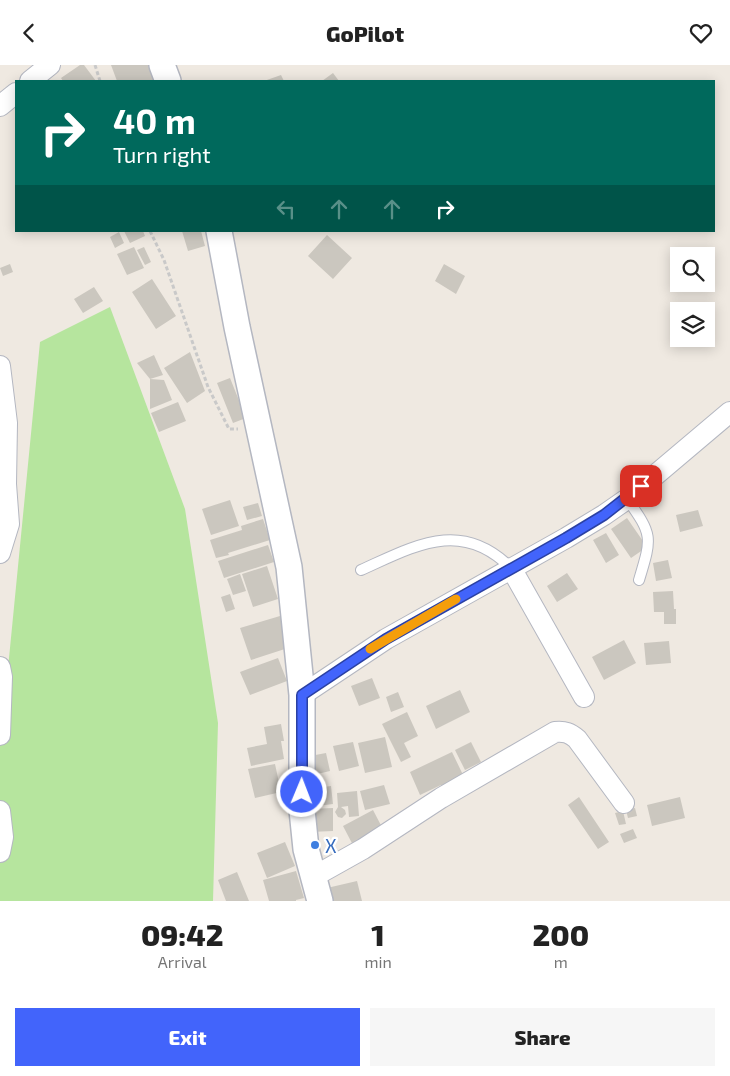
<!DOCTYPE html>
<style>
:root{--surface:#fff;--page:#f6f6f6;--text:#222;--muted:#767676;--accent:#4264fb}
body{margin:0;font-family:"Exo 2",sans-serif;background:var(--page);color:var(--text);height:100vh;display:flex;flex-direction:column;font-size:19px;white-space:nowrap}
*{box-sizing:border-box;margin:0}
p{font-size:16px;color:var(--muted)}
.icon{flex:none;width:28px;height:28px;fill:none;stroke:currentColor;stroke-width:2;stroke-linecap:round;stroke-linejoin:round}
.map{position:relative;height:836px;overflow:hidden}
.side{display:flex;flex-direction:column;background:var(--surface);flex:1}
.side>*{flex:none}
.top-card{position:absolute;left:15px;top:15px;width:700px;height:152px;border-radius:0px;box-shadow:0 2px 12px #0003;background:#00695c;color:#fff;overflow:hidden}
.fabs{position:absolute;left:670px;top:182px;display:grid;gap:10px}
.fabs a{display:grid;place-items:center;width:45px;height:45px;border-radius:0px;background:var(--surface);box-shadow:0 2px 12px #0003;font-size:25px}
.pin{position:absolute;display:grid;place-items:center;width:42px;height:42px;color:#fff;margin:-21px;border-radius:10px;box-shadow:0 2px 8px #0006}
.me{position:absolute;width:55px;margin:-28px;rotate:1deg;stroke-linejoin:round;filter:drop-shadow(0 0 4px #0008)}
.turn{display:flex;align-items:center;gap:18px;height:105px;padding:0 15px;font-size:22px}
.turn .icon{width:65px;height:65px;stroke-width:2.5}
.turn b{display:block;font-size:35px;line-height:42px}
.lanes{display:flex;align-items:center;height:48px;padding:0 15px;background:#0003;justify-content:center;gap:25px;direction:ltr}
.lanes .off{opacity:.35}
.eta{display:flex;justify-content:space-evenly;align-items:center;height:85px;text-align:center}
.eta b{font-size:30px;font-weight:800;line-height:35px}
.cta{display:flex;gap:10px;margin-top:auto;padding:10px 15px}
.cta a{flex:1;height:58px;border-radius:0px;background:var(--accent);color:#fff;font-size:20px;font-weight:800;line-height:58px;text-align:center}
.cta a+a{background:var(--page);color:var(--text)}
header{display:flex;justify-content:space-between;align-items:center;height:65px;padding:0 15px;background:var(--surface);font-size:22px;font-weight:800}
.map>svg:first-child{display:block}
.green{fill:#b6e59e}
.building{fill:#cbc7bf}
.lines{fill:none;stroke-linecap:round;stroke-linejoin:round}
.service-casing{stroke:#b4b7c1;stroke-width:12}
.minor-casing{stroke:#b4b7c1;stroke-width:22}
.tertiary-casing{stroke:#b4b7c1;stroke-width:28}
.path{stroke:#c9c9c9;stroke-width:3;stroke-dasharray:4 2.5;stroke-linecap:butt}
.service{stroke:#fff;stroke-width:10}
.minor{stroke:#fff;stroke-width:20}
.tertiary{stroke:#fff;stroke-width:25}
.route-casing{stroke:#2b41a3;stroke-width:12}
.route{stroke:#4264fb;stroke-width:9}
.slow{stroke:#f59e0b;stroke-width:9}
.shop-dot{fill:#3f7fe0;stroke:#fff;stroke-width:2}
.labels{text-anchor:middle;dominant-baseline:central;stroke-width:4.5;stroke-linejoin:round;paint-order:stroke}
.shop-label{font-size:19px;fill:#366cbe;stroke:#fff;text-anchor:start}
</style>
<header><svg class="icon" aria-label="back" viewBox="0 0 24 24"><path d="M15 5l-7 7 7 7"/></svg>GoPilot<svg class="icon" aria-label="heart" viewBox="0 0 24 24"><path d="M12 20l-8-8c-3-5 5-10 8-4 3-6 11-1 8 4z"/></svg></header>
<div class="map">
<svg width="730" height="836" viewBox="0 0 730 836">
<rect width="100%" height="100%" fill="#efe9e1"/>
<path class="green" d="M110,242L185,444L218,658L213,836H0V643L4,644L40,277Z"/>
<path class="building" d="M80,0H84L96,16H63L61,13Z
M111,0H148L154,16H117Z
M333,8L339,16H322Z
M281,10L284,16H264Z
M124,166H143L145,171L130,178Z
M182,166H201L205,181L188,186Z
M119,167L124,178L115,183L110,172Z
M327,170L352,193L333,214L308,191Z
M134,182L144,203L127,210L117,189Z
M144,182L151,197L145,200L137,185Z
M10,199L13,207L3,211L0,203Z
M444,199L465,211L456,229L435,216Z
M152,214L176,251L156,264L132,227Z
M94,222L103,236L83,248L74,234Z
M190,287L205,326L187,338L164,303Z
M154,290L163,310L150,314L137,298Z
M230,313L246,353L233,358L217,318Z
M150,314L164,315L172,335L150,344Z
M178,337L186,356L159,367L151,348Z
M230,435L239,461L211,470L202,444Z
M258,438L262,451L247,455L243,442Z
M698,445L703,461L680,467L676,450Z
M627,453L647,482L631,493L611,464Z
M263,454L270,475L228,488L229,490L216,493L210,475L242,465L241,461Z
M606,468L619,490L606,498L593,475Z
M268,480L274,497L224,513L218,496Z
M668,495L672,513L656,516L653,498Z
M267,501L278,534L253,542L242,509Z
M567,508L578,524L557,537L547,521Z
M240,509L246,526L233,530L227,514Z
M673,526L674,544H676V559H664V547H654L653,527Z
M230,529L235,544L226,547L221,532Z
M280,551L291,582L251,595L240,563Z
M624,575L636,598L604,615L592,592Z
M669,576L671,598L646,600L644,578Z
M278,593L287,616L250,630L240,607Z
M372,613L380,633L359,641L351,621Z
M460,625L470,647L436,664L426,641Z
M398,627L404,642L391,647L386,632Z
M407,647L418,671L404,678L411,692L401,697L382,659Z
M281,659L284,676H281L284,694L251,701L247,683L267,679L264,662Z
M385,672L392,702L365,708L358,678Z
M353,677L359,701L339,706L333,681Z
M471,677L481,697L465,705L455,685Z
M452,687L464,712L443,722L441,720L420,730L410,707Z
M326,688L330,706L313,710L310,691Z
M275,699L281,727L255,733L248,704Z
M384,720L390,739L365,745L360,726Z
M331,721L333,739L317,741L315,723Z
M357,726L359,751L349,752L348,741L341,742L345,745L346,749L342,753L338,752L335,747L338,742L337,728Z
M579,732L609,777L598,784L568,740Z
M680,732L685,753L652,761L647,740Z
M333,743V766L310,767V744Z
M635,743L637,751L628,753L626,745Z
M373,745L385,768L355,784L343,761Z
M623,746L626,759L619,760L615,748Z
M633,764L637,773L624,778L620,769Z
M285,777L295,801L267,813L257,788Z
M296,806L304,833L296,835V836H269L263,815Z
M237,807L249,836H226L218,815Z
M357,816L362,836H330L327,823Z"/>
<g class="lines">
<g class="service-casing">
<path id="service" d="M627,434C653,470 652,472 639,515
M361,505C415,481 461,453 511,503"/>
</g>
<g class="minor-casing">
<path id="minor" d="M30,16L50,0
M0,41L16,28
M0,301L7,358L6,419L9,459L0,488
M511,503L584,632
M0,602L2,612L0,670
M302,630L386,574L566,473L604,450L627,434L730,347
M0,746L3,772L0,787
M313,812L363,784L441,733L555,667C565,666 570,668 577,674L624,738"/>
</g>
<g class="tertiary-casing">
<path id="tertiary" d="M162,0L168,16
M219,166L237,262L289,502L302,630V745L306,784L320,836"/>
</g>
<path class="path" d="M95,0L100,16
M150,166L164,195L208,322L229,364H238"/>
<use href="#service" class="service"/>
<use href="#minor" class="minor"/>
<use href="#tertiary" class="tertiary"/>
</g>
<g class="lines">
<g class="route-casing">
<path id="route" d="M302,727V630L386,574L566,473L604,450L641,421"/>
</g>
<use href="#route" class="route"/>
<path class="slow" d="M370,584L456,534"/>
</g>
<circle class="shop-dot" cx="315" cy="780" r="5"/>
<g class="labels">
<g class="shop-label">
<text x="325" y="780">X</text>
</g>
</g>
</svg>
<div class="fabs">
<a><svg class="icon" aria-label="search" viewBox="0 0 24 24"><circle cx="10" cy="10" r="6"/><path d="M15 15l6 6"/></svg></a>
<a><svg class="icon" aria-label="layers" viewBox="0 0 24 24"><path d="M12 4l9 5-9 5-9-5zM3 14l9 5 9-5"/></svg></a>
</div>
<div class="pin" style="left:641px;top:421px;background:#d93025"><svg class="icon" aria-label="arrive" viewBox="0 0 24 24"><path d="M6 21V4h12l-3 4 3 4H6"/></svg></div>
<svg class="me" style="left:302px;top:727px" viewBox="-20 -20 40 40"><circle r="17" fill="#4264fb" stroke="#fff" stroke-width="3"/><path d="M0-11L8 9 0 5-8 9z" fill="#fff"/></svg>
<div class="top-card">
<div class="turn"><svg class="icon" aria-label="right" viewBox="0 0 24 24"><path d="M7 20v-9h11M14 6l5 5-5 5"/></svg><div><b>40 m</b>Turn right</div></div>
<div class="lanes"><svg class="icon off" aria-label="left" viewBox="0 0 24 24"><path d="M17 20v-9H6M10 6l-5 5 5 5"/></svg><svg class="icon off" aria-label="ahead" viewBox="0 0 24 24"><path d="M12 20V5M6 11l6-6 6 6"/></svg><svg class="icon off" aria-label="ahead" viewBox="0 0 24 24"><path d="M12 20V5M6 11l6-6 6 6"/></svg><svg class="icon" aria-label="right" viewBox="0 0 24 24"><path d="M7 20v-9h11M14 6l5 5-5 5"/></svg></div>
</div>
</div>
<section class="side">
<div class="eta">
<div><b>09:42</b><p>Arrival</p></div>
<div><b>1</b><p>min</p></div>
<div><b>200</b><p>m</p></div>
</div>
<div class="cta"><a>Exit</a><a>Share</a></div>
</section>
